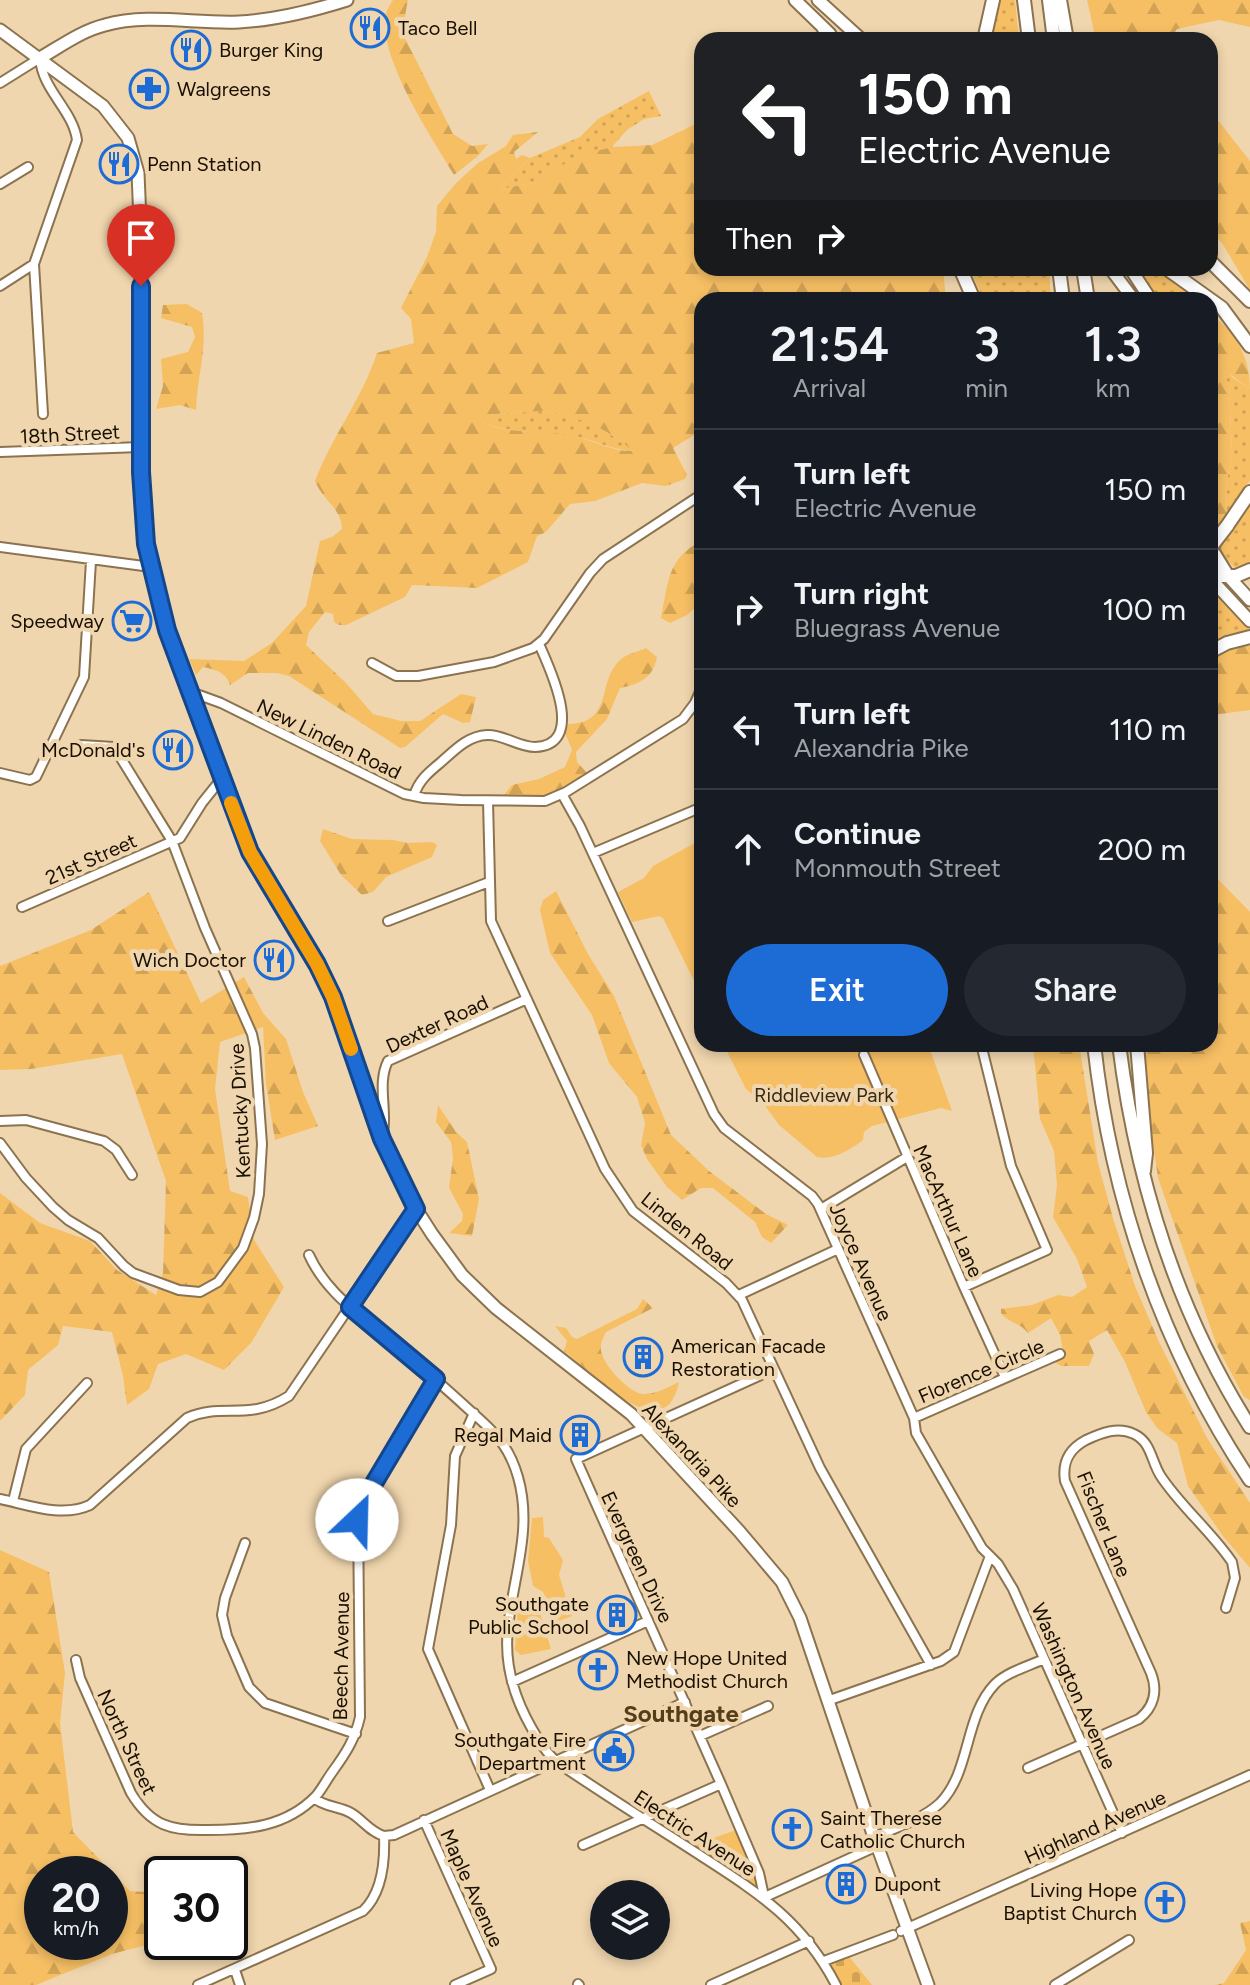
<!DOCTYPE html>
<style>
:root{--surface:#171b24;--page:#242831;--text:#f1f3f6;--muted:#9ea1a6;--line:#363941;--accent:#1d6cd6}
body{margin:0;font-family:Figtree,sans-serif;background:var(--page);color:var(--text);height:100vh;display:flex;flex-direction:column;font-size:30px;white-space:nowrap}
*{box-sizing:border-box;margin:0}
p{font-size:26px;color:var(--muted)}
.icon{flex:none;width:44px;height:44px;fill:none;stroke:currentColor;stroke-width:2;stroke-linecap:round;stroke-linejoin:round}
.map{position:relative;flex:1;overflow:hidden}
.panel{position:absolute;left:694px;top:292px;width:524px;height:760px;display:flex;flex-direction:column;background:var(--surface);border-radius:24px;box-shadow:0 4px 12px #0003}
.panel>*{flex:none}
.hud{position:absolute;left:694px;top:32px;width:524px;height:244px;border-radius:24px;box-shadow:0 4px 12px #0003;background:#202124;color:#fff;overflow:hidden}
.buttons{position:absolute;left:590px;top:1880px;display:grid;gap:16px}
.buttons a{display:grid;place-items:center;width:80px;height:80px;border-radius:50%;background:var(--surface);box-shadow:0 4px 12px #0003;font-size:40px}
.speed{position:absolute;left:24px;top:1856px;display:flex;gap:16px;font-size:40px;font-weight:700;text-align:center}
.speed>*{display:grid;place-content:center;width:104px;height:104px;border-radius:50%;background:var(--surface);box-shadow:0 4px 12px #0003;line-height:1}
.speed small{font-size:20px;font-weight:400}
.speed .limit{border:4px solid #111;border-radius:12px;background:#fff;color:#111}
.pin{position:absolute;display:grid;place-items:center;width:68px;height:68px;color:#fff;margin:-82px -34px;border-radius:50% 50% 50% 0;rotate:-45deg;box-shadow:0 0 8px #0007}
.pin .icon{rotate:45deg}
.me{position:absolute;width:88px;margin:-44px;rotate:24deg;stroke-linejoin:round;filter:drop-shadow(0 0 6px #0008)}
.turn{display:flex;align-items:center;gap:28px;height:168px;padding:0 32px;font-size:36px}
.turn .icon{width:104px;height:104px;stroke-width:2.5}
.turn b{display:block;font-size:56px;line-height:68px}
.then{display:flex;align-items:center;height:76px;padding:0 32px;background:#0003;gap:16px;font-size:30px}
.eta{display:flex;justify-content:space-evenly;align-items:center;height:136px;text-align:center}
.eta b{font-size:48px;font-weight:600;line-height:56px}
.button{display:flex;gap:16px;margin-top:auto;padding:16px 32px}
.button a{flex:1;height:92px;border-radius:48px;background:var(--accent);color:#fff;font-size:32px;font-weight:600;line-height:92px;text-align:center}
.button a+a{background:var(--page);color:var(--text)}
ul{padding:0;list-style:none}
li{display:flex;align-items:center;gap:24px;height:120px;padding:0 32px;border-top:2px solid var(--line)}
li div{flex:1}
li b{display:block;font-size:30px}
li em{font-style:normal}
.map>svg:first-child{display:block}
.grass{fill:url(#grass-dots)}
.forest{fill:url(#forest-firs);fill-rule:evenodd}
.cemetery{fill:url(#cemetery-stones)}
.park{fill:#f6bf64}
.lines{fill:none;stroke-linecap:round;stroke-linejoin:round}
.minor-casing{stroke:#8b734f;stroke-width:12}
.major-casing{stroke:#8b734f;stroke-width:15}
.highway-casing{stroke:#8b734f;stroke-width:16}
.minor{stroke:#fff;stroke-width:8}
.major{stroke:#fff;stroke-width:11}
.highway{stroke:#fff;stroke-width:12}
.highway-bridge-casing{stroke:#8b734f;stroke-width:16;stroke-linecap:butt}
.highway-bridge{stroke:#fff;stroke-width:12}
.route-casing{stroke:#13468b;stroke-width:20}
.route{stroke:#1d6cd6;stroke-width:14}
.slow{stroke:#f59e0b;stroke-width:14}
.labels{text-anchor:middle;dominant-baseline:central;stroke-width:8;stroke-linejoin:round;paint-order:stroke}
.poi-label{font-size:20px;fill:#191003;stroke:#f0d6ae;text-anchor:start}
.street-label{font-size:20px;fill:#191003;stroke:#f0d6ae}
.park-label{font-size:20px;fill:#382a15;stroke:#f0d6ae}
.quarter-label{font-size:24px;font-weight:bold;fill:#543e1a;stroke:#f0d6ae}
</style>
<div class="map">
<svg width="1250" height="1985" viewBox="0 0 1250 1985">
<defs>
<pattern id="grass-dots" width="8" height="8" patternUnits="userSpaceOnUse" patternTransform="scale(2)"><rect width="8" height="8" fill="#f6bf64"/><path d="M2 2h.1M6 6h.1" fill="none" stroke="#d2a355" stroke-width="1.8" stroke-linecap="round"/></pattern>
<pattern id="forest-firs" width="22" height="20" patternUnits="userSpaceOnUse" patternTransform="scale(2)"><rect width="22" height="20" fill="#f6bf64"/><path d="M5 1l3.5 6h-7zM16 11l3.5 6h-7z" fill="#d2a355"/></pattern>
<pattern id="cemetery-stones" width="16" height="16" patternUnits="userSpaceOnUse" patternTransform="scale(2)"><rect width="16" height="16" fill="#f6bf64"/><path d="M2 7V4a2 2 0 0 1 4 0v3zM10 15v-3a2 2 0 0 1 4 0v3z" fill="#d2a355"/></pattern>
</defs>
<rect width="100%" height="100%" fill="#f0d6ae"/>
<path class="grass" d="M998,0H1015L1019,40H990Z
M649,91L661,116L644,119L627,130L612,147L568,162L538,181L502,189L501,186L530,158L580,137L598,119Z
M970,268H1049L1051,300H983Z
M1136,268H1160L1203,300H1157Z
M1210,336L1232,377L1250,389V480L1227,517L1226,485L1232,455L1229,384L1210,353Z
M543,411C582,416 603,428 635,451C612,451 594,439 572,436C542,432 511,433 483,423L494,414Z
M1250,502V561L1243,568L1237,570L1216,549Z
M1210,588L1250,631L1228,634L1210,643Z"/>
<path class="forest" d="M393,0H408L404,21L405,38L453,134L472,146L488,144L478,156L454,175C430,135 386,69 384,22C384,15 389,6 393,0Z
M1087,0H1250V27L1219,20L1177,29L1169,40H1096Z
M1210,110L1250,161V290L1222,243L1210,230Z
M702,121V268H943L946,300H702V430L673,448L687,475L685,479L666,486L642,483L595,501L570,504L546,532L537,536L528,562L477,588L412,585L405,597L346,625H339L334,622L333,614L325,612L309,632L306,645L346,683L373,714L401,721H420L461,694L476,697L470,722L463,723L443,714L405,747L400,748L289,676L277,673H248L230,685C226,672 216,670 203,667L196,675L189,659L244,661L272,643L306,606L320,541L332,537L342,529C341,507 322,500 315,481C332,436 362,399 377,353L414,343L411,319L401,308L427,257L436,232L437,206L456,183L478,163L506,146L513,135L538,132L514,152L516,159L522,155L530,158L501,186L502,189L538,181L568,162L589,153L612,147L652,145ZM543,411C577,416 607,428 633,451C614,452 597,442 578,437C547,430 513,435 483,423L494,414Z
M187,304L202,313C208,348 197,376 196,410L180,405L156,409L163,386L161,359L188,352L195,337L192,327L161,318L163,305Z
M1210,314C1236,332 1250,357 1250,389C1245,385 1240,382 1235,378C1216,364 1210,335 1210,314Z
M1210,353L1229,384L1232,455L1226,485L1227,517L1215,534L1210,520Z
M702,541V601L687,615L670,623L661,618C668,584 667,557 702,541Z
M1246,641L1250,647V710L1213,715L1210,721V657Z
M646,648L657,657C653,678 640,684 620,688L607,719L576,752L577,762L587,773L545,797L503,796L512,785L539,779L565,767L572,750L565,733L568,724C613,723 597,685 618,662C626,653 636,653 646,648Z
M323,829L352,839L393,840L409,843L432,842L437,845L432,857L386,877L373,892L362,895L341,875L320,841Z
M1210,871L1250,912V1400L1244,1397L1217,1346L1158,1178L1150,1124L1145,1044H1210Z
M556,891L588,954L614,996L671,1135L709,1171L766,1214L788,1225L771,1243L762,1237L755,1222L713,1188H701L682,1200L667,1187L647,1159L641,1145L645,1123L637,1097L609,1063L592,1015L550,953L540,910L543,900Z
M149,892L201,1003L244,977L263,1013L286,1039L303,1092L318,1126L275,1140L266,1084L263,1027L220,1042L215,1089L230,1191L248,1197L254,1240L284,1287L251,1343L224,1370L186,1354L158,1364L149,1389L127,1405L123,1376L112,1332L63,1326L58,1345L28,1370L25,1395L0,1421V1193L40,1223L90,1241L117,1270L156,1295L163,1273L166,1181L122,1054L31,1069L0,1070V966L91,930Z
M1033,1044H1079L1098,1163L1113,1218L1135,1286L1159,1342L1207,1438L1250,1503V1568L1223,1536L1188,1486L1177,1443L1157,1428L1146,1412L1125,1362L1107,1330L1089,1341L1094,1354L1089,1366H1061L1053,1361L1064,1356L1060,1335L1051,1318L1028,1333C1020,1323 1007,1322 1001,1313V1309L1032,1305L1058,1295L1072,1297L1087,1287L1077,1259L1053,1217L1057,1185L1054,1151L1040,1119Z
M438,1105L456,1132L467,1142L479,1199L472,1236L449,1233L462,1221L463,1214L449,1188L453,1158L451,1142L436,1122Z
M643,1299L653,1308L606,1332C603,1338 600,1343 601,1350C602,1364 629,1393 643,1394C655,1395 668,1387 679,1382C665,1452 591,1372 564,1351L567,1341L555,1326L566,1328L572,1337L577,1339L637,1309Z
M0,1550L49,1572L65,1673L60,1723L73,1832L130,1891L162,1893V1941L112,1954L36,1985H0ZM42,1874H110V1942H42Z
M1250,1921V1985H1215L1224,1983L1246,1950L1240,1923Z"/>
<path class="cemetery" d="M847,1954L872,1985H836L824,1961Z"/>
<path class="park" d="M702,839V997L663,918L659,916L632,922L618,892L644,878L653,866Z
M723,1044H928L952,1111L941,1108L872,1126L864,1132L863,1140C852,1149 832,1161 817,1157L779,1125L763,1103L746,1089Z
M543,1517L544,1537L549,1538L563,1560L559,1575L572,1616L559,1621L543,1592L533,1586L528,1561L532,1518Z
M518,1609L540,1613L551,1649L521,1655L515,1650Z
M739,1829L765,1897L688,1847Z"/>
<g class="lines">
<g class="minor-casing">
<path id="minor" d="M0,83L40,58C42,90 73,110 77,140L34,264L0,286
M0,184L28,167
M34,264L43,414
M0,452L141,447
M0,547L151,567
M372,663L396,676H418L494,662L533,648L544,639L590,573L603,559L702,494
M192,697L199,695L221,703L404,794L424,798L461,800L545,801L566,792L683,719L695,703L702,687
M0,773L30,780L36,777L84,677L91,561
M562,794L580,826L714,1114L724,1128L812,1196L818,1204L914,1418L916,1433L982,1548L998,1564L1013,1589L1122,1833
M414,796C418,781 429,772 440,763C454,751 467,736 487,735C503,734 518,747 535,747C587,745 550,669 539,644
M488,801L491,921L605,1169L633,1211L726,1283L742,1300L820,1468L931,1665
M593,853L702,807
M22,907L180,838L202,803L222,778
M388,921L489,882
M864,1055L964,1287L1005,1377
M0,1121L26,1120L104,1141L116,1150L132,1175
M382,1139C389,1113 376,1085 388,1061L527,999
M0,1143L26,1178L53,1207L68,1220L98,1238L124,1266L133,1273L179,1290L200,1292L218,1282L243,1248L254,1218L259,1194L262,1144L255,1048L252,1034L205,928L172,841L114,747L81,745
M821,1209L907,1157
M309,1255C325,1290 354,1310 382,1334C410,1358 438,1381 465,1406C491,1429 508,1442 518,1477C533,1529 513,1577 508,1628C504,1663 514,1697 531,1727C539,1741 547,1755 561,1765C605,1795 650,1823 695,1852C755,1891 801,1918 836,1985
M964,1287L1047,1250L1011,1166L981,1044
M739,1295L838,1249
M474,1413L455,1456L451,1525L428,1649L490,1790
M914,1418L1060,1354
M0,1499C29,1505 62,1518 90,1505L187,1418C223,1402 248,1422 289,1396L416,1209
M13,1501L26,1449L87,1383
M245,1543L225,1598L222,1615L227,1636L249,1687L265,1703L356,1734
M76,1660L80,1678L131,1793C151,1826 171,1831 208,1830C247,1830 286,1827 316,1796C322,1789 327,1779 333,1771C346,1753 355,1739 360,1717L358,1513L436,1379
M512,1682L648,1621
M827,1701L941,1661L954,1652L990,1556
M700,1736L768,1706
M1028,1768L1139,1719C1154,1707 1158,1691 1151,1673L1065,1481C1062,1462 1069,1449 1086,1440C1101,1433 1118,1426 1134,1434C1151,1442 1151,1460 1160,1475C1180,1506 1211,1531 1232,1562L1235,1578L1226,1608
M314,1798C324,1807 339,1806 351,1813C363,1820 370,1832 384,1836
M424,1820L491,1969L455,1985
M384,1836L394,1835L685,1702
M874,1837C895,1828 923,1819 940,1803C971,1772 964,1716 995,1684C1007,1672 1029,1666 1044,1659
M583,1845L721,1784
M764,1896L759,1873L721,1784L576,1459L774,1369
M765,1897L877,1846
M901,1931L1250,1775
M824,1961L893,1935
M235,1970L240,1985
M578,1984L579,1985
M198,1985L363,1911C382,1893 385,1861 384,1836
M711,1985L809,1941
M1055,1985L1129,1940"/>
</g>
<g class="major-casing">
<path id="major" d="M795,0L830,34
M818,0L862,40
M0,30L103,106L128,138L138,173L141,245V472L147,552L167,630L250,852L317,964L333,997L382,1139L416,1209L432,1234L462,1275L496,1308L631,1414L739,1531L782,1582L800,1618L874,1837L928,1985
M40,58C61,46 81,31 105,25C148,13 195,24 239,22C276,20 312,11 347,0
M1110,268L1134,300
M1130,268L1151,300
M1210,546L1229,577L1250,600
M1210,578L1250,621"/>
</g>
<g class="highway-casing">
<path id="highway" d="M1024,0L1029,40
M1049,0L1054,40
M1060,0L1067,40
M824,29L832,40
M984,40L993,0
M1210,261L1250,301
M960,268L974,300
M1059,268L1063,300
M1083,268L1088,300
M1166,268L1222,308L1250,346
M1227,526L1250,492
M1210,576H1236L1250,570
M1210,652L1227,643L1250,637
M1094,1044C1111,1199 1163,1350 1250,1480
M1119,1044C1136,1180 1176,1310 1250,1427
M1137,1044L1146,1153L1144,1171"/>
</g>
<use href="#minor" class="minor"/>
<use href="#major" class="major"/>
<use href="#highway" class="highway"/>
<g class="highway-bridge-casing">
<path id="highway-bridge" d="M1210,548L1227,526"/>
</g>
<use href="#highway-bridge" class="highway-bridge"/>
</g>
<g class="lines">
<g class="route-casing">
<path id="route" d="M141,286V472L146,544L167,630L250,852L317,964L333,997L382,1139L416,1209L350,1307L436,1379L361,1505L357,1520"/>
</g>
<use href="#route" class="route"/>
<path class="slow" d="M231,803L250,852L317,964L333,997L351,1049"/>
</g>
<defs>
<g id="restaurant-ring" transform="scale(2)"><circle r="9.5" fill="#f0d6ae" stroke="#1d6cd6" stroke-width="1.5"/><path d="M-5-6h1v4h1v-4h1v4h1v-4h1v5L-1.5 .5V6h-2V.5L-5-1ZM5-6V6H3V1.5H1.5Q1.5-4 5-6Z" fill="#1d6cd6"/></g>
<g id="pharmacy-ring" transform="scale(2)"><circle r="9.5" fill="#f0d6ae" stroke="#1d6cd6" stroke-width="1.5"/><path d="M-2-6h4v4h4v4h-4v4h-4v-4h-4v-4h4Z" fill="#1d6cd6"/></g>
<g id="supermarket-ring" transform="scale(2)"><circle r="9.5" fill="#f0d6ae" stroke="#1d6cd6" stroke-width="1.5"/><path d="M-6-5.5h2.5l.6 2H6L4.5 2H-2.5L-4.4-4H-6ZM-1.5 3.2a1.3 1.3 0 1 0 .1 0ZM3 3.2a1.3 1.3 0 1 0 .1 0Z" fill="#1d6cd6"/></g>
<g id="building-ring" transform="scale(2)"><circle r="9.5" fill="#f0d6ae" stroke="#1d6cd6" stroke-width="1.5"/><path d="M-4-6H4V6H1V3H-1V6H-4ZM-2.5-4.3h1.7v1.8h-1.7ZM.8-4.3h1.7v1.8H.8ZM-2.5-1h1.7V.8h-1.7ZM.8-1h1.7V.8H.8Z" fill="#1d6cd6"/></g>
<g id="church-ring" transform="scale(2)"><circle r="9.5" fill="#f0d6ae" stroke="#1d6cd6" stroke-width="1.5"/><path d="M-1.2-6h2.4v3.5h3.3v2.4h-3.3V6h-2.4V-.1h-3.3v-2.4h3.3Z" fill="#1d6cd6"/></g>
<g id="civic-ring" transform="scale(2)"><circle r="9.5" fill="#f0d6ae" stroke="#1d6cd6" stroke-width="1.5"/><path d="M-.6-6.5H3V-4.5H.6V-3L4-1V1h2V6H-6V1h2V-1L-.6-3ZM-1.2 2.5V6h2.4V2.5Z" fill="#1d6cd6"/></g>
</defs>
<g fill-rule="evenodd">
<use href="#restaurant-ring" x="370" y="28"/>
<use href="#restaurant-ring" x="191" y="50"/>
<use href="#pharmacy-ring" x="149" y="89"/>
<use href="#restaurant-ring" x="119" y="164"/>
<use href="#supermarket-ring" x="132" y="621"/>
<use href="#restaurant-ring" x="173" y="750"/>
<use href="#restaurant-ring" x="274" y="960"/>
<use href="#building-ring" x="643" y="1357"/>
<use href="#building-ring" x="580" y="1435"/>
<use href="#building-ring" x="617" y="1615"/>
<use href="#church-ring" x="598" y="1670"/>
<use href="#civic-ring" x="614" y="1751"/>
<use href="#church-ring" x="792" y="1829"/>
<use href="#building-ring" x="846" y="1884"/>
<use href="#church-ring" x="1165" y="1902"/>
</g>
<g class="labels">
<g class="poi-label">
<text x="398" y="28">Taco Bell</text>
<text x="219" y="50">Burger King</text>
<text x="177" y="89">Walgreens</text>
<text x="147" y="164">Penn Station</text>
<text x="104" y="621" text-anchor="end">Speedway</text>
<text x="145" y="750" text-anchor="end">McDonald's</text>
<text x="246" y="960" text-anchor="end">Wich Doctor</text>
<text x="671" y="1346">American Facade<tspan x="671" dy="23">Restoration</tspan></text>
<text x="552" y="1435" text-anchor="end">Regal Maid</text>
<text x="589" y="1604" text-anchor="end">Southgate<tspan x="589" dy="23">Public School</tspan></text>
<text x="626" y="1658">New Hope United<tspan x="626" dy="23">Methodist Church</tspan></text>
<text x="586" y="1740" text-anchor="end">Southgate Fire<tspan x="586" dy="23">Department</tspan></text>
<text x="820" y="1818">Saint Therese<tspan x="820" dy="23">Catholic Church</tspan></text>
<text x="874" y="1884">Dupont</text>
<text x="1137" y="1890" text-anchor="end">Living Hope<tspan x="1137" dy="23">Baptist Church</tspan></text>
</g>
<g class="street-label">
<text transform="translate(70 434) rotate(-3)">18th Street</text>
<text transform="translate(329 739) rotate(26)">New Linden Road</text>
<text transform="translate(91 859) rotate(-24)">21st Street</text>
<text transform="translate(437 1024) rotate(-25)">Dexter Road</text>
<text transform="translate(240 1111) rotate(-93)">Kentucky Drive</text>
<text transform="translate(948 1211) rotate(66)">MacArthur Lane</text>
<text transform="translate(687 1231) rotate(39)">Linden Road</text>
<text transform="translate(861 1262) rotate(66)">Joyce Avenue</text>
<text transform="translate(981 1371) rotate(-23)">Florence Circle</text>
<text transform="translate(692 1455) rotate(47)">Alexandria Pike</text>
<text transform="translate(1104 1524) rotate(68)">Fischer Lane</text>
<text transform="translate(637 1557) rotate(65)">Evergreen Drive</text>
<text transform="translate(341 1656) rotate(-89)">Beech Avenue</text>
<text transform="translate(1074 1686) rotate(66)">Washington Avenue</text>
<text transform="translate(127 1742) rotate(65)">North Street</text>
<text transform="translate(1095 1827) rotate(-24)">Highland Avenue</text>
<text transform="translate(695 1833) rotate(33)">Electric Avenue</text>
<text transform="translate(472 1888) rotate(66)">Maple Avenue</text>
</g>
<g class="park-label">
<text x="824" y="1095">Riddleview Park</text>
</g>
<g class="quarter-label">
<text x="681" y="1713">Southgate</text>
</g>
</g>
</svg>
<div class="buttons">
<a><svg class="icon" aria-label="layers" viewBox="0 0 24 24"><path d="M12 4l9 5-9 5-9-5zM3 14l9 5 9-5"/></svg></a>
</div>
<div class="speed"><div>20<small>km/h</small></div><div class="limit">30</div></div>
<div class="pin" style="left:141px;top:286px;background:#d93025"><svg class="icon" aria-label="arrive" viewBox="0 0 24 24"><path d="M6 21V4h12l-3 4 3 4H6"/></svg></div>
<svg class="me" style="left:357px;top:1520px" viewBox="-20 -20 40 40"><circle r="19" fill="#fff"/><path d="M0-13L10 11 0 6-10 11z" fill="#1d6cd6"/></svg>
<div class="hud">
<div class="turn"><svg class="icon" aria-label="left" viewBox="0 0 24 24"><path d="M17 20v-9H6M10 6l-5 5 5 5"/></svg><div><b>150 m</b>Electric Avenue</div></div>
<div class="then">Then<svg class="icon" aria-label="right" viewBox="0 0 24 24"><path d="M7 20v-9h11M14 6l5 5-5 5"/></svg></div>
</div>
<section class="panel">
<div class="eta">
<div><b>21:54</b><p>Arrival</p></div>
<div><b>3</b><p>min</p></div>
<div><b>1.3</b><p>km</p></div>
</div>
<ul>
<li><svg class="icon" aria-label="left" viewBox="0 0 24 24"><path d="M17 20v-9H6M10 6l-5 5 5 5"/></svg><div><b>Turn left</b><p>Electric Avenue</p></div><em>150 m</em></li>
<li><svg class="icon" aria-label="right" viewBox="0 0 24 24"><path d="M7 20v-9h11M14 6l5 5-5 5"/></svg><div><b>Turn right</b><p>Bluegrass Avenue</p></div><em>100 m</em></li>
<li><svg class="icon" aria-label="left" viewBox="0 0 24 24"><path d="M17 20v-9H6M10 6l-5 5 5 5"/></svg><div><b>Turn left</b><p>Alexandria Pike</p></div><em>110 m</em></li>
<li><svg class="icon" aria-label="ahead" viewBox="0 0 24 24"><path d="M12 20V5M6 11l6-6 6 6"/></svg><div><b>Continue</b><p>Monmouth Street</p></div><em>200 m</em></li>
</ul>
<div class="button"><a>Exit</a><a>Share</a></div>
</section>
</div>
